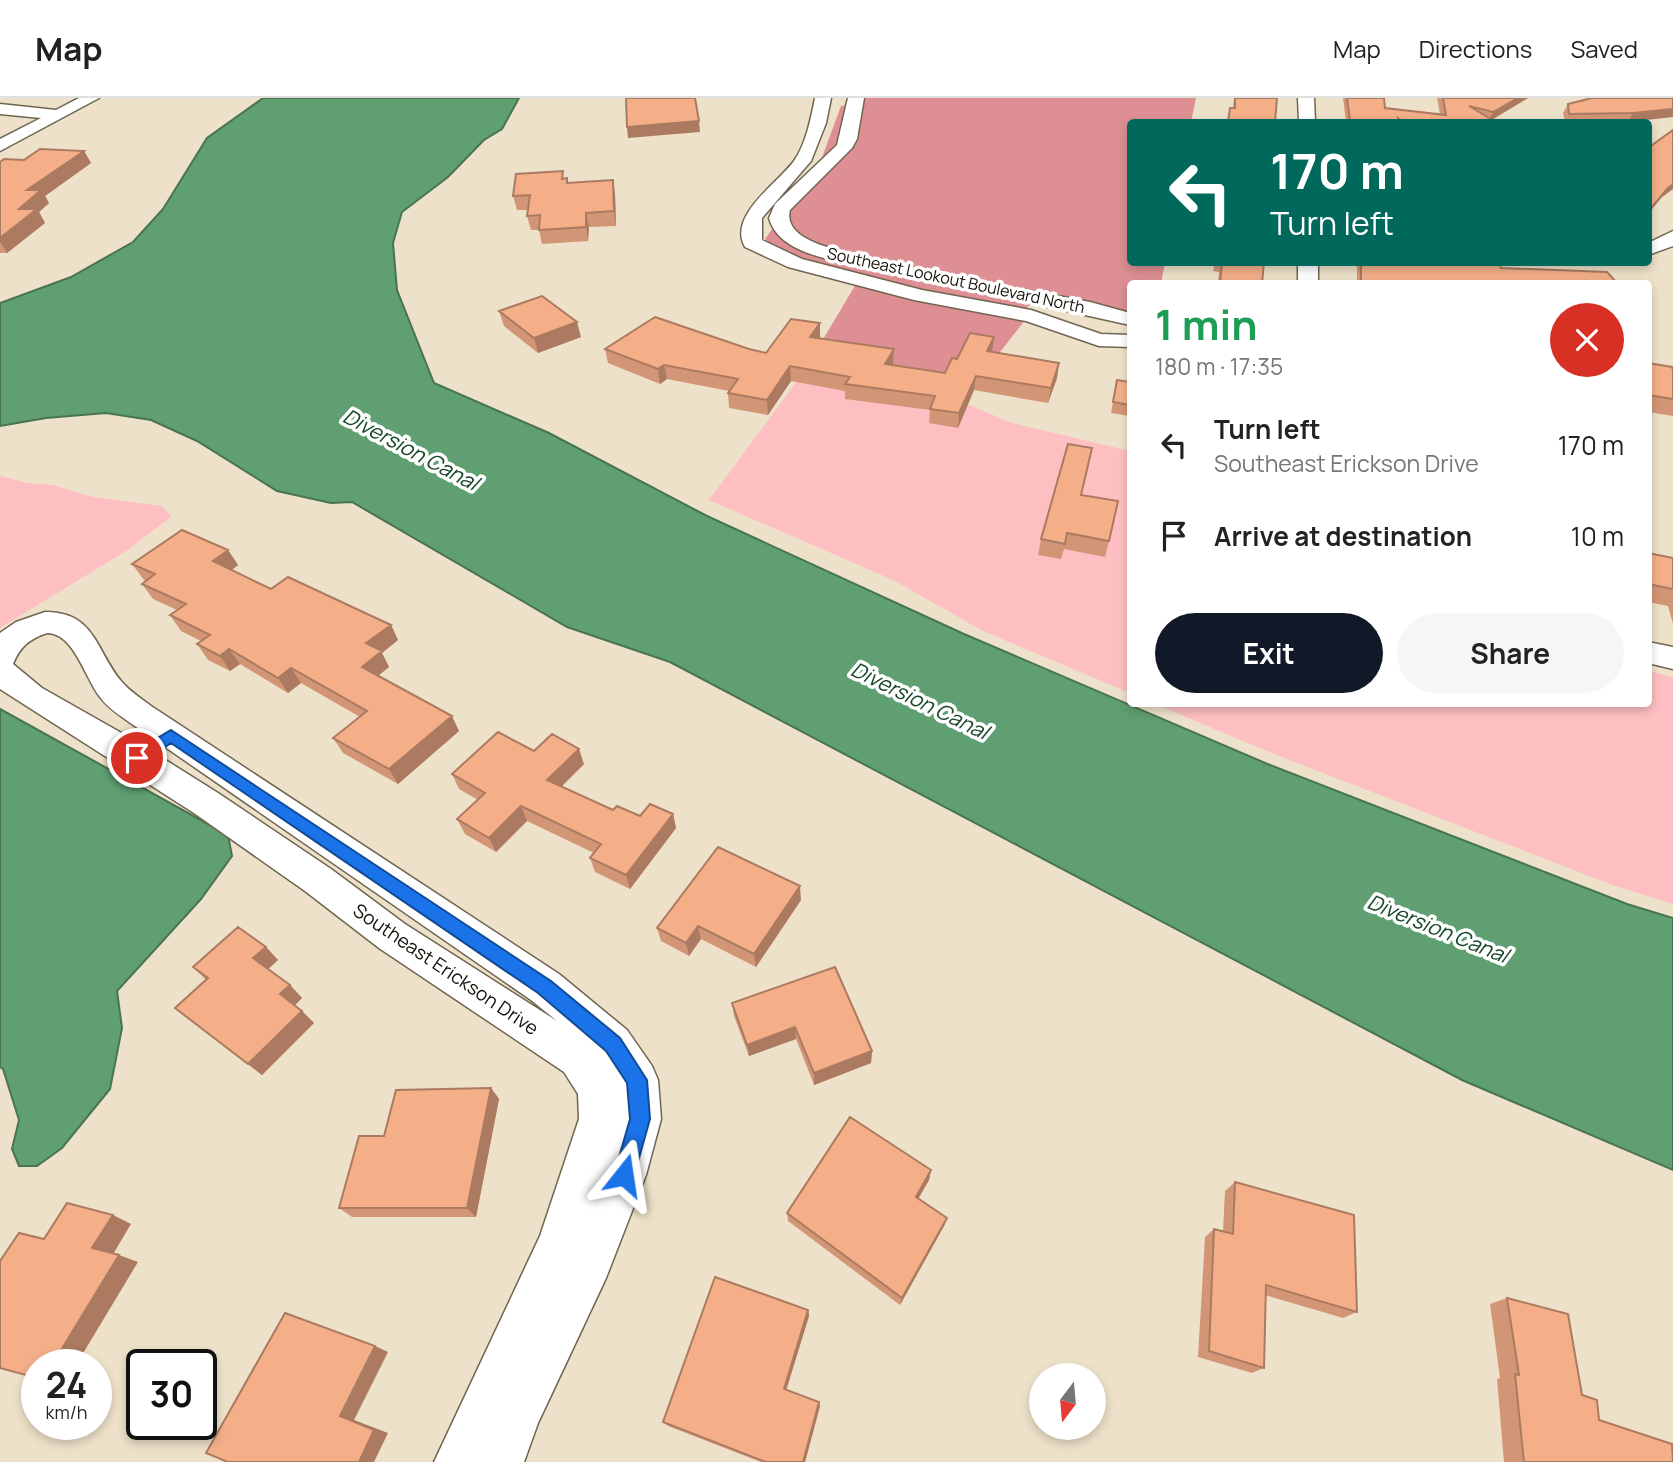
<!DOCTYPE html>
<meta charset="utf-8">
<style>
:root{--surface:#fff;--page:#f6f6f6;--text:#222;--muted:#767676;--line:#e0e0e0;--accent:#111827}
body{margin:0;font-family:Manrope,sans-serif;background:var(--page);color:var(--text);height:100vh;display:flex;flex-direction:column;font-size:26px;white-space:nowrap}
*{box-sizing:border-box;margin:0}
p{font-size:23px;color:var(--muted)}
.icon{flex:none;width:38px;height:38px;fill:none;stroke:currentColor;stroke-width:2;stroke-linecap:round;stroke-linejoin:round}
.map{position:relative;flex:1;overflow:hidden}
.drawer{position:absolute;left:1127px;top:182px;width:525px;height:427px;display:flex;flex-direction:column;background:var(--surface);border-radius:7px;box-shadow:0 4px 10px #0003}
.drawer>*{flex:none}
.guide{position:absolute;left:1127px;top:21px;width:525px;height:147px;border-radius:7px;box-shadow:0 4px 10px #0003;background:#00695c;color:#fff;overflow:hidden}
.needle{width:46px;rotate:196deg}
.tools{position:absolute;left:1029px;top:1265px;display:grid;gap:14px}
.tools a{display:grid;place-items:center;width:77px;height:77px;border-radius:50%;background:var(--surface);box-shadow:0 4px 10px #0003;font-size:35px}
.speed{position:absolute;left:21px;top:1251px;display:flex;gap:14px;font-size:35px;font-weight:700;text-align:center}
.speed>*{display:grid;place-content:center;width:91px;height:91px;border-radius:50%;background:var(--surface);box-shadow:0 4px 10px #0003;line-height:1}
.speed small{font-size:18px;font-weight:400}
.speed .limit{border:4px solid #111;border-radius:10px;background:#fff;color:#111}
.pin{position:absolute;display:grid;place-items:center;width:60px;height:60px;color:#fff;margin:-30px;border:4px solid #fff;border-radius:50%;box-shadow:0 2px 7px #0007}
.me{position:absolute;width:77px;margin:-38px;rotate:15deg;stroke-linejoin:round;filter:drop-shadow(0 0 5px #0008)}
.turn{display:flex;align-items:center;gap:24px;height:147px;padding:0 28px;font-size:32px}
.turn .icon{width:91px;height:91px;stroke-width:2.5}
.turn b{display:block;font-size:49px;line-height:60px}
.round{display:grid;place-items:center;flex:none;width:74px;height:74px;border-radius:37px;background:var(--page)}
.head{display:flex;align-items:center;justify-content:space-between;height:119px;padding:0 28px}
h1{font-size:42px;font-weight:700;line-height:52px;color:#1e9e55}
.cta{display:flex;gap:14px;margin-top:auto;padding:14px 28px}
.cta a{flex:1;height:80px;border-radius:42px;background:var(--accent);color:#fff;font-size:28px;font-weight:700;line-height:80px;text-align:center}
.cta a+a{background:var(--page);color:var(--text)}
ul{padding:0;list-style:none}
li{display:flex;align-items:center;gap:21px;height:91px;padding:0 28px}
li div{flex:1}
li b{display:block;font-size:26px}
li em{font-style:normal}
header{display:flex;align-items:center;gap:42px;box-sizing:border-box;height:98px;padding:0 35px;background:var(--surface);border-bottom:2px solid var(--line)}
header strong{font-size:33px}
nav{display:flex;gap:38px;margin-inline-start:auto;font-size:24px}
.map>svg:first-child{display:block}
.green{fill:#fdbfc2}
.forest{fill:#dd8f93}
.water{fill:#5f9f71;stroke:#497452;stroke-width:2}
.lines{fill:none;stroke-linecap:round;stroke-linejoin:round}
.minor-casing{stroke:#706550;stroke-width:3}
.minor{fill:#fff;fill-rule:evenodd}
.wall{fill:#d29676}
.shaded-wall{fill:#ab7a60}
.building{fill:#f4af89;stroke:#ab7a60;stroke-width:2}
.route{fill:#1a73e8;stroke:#114b97;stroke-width:2}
.labels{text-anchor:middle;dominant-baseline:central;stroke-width:7;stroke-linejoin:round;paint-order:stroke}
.far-street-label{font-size:16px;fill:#151109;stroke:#fff}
.street-label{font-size:19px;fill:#151109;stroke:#fff}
.water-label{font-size:21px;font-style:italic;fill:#174728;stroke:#fff}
</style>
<header>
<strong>Map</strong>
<nav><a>Map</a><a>Directions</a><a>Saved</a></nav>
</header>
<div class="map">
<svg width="1673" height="1364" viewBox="0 0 1673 1364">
<rect width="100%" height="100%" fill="#eee1c9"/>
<path class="green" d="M803,275L938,294L1012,325L1130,353V595L983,533L893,482L709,402Z
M0,378L28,385L53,387L93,399L162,408L171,419L126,453L0,530Z
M1649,573L1673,579V806L1615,788L1274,656L1155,606H1648Z"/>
<path class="forest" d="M860,0H1196L1191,24H1130V164L1165,165L1161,185L1130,186V214L1039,195L1026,211L924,193L800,161L779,153L765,141L820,65L841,8L864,4Z
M856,186L1025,222L968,295L803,275Z"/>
<path class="water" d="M263,0H519L502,31L484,42L448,79L402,114L393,145L397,192L434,285L549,335L707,418L964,536L1270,667L1627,806L1673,820V1072L1462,982L670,564L567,529L352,404L331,405L277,393L197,343L151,322L106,315L46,320L0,328V205L71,179L133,144L163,111L207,40Z
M0,611L228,737L232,758L201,801L117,893L122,930L110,991L62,1050L37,1068H19L12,1051L19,1022L3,971L0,969Z"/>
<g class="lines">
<g class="minor-casing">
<path id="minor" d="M79,0H99L0,53V41L41,20L0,16V6L56,12Z
M815,0H831L826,25L811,63L762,120V142L802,161L922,192L1031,212L1101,236L1130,237V249L1099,248L1026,223L914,202L788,169L745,149C727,118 778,85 794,63C806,46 811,20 815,0Z
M848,0H864L857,41L852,50L790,112C783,139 825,149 845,154L848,158L838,164C812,157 777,149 769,120L775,106L837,47Z
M1298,0H1314L1315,24H1299Z
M1673,133V148L1648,157V145Z
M1298,164H1318V186H1298Z
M1020,191L1090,204L1130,215V227L1013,201L1010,197L1013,193Z
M45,514C95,514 95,551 121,583C129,593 141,600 151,608L559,876L627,932L652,968L658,982L661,1021L646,1077L606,1180L538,1325L524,1364H434L540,1138L579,1021L578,996L564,974L379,850L305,793L194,715L0,591V535L16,524ZM47,535C74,535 85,580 100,599C107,609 119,617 129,624L531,902L557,923L405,826L331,771L218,695L132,641L42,590L13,566C20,549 29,541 47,535Z
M1648,544L1673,549V571L1648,565Z"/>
</g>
<use href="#minor" class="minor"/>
</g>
<path class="wall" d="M1234,0H1277L1275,24H1227L1230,10H1233Z
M1343,0H1384L1385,10L1440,16L1437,0H1528L1492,22L1496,24H1346Z
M1673,0L1628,24H1565L1563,15L1568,6Z
M84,53L91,65L45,98L49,105L39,114L45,125L7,155H0V64L24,62Z
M564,81L568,85L615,96L616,128L589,129L588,143L542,146L539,132H531L527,118L528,112H517L513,98Z
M1215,164H1264L1262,186H1218L1219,174L1213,173Z
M1357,164H1499L1501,170L1618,186H1357Z
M499,213L581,239L538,255L504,228Z
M820,240V241L893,266L892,267L945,275L957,261L991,254L1057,280L1048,305L974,292L958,330L929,325L930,312L845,301V293L791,283L768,317L729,310L728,295L729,293L667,281L660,286L608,265L605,251H749L766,255Z
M1648,265L1673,272V318L1648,314Z
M1117,282L1130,284V318L1111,315Z
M1081,397L1109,443L1105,459L1064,451L1061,461L1038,457L1041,441Z
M228,452L238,467L232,472L271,491L391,527L398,542L382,555L389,569L378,578L459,633L398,686L343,655L333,640L360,619L301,585L288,595L240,566L230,573L208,562L197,546L201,543L181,533L170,517L177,512L153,501L142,486L146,483L144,482L132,466Z
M1648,455L1673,460V526L1668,508L1648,504Z
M534,653L584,666L561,689L613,712L640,718L673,716L676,730L630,791L595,774L590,760L594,755L527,723L496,754L465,736L457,721L478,702L459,691L452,676Z
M801,802L756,869L701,841L689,858L661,843L657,830Z
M266,849L278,862L268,871L290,887L302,900L295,907L314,925L262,977L175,910L206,882L193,869Z
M732,905L872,953L871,965L814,987L796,941L749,958L734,918Z
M491,990L499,1001L476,1119H352L339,1110L384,1038Z
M931,1072L929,1082L918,1101L947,1120L944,1128L900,1207L788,1123L787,1115Z
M1235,1084L1357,1214L1343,1220L1265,1197L1264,1270L1252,1275L1198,1259L1205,1139L1214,1131L1223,1134L1225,1093Z
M1507,1200L1582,1297L1599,1322L1673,1364H1504L1497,1281L1500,1280L1490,1206Z
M808,1212L809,1218L786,1292L820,1308L805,1364H761L668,1328L663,1324Z"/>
<path class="shaded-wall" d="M1518,0H1528L1489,23L1493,14Z
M1673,11V19L1628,24L1633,15Z
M699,23L700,34L628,40L627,29Z
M84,53L91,65L45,98L49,105L39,114L45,125L7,155L0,144V140L19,111L27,92Z
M613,82L615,96L616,128L614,113Z
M1673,86V91L1661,100L1648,116V114L1667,91Z
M586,115L589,129L588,143L586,129Z
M577,224L581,239L538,255L534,240Z
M820,225V240L811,254L810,239Z
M994,239L992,253L985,268L987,253Z
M894,251L893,266L885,280V266Z
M1059,265L1057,280L1048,305L1051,290Z
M664,267L667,281L660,286L658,271Z
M790,268L791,283L768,317L767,302Z
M976,278L974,292L958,330L959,315Z
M228,452L238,467L222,479L213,463Z
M391,527L398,542L382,555L389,569L370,584L362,569L366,545Z
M229,551L240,566L230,573L220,558Z
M291,570L301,585L288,595L278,580Z
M452,618L459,633L398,686L389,671Z
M579,651L584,666L553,697L547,682Z
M521,708L527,723L496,754L489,740Z
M673,716L676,730L630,791L626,777Z
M800,788L801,802L756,869L754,856Z
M698,828L701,841L689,858L686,845Z
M266,849L278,862L266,873L253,860Z
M290,887L302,900L293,909L280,896Z
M302,913L314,925L262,977L248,966Z
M795,929L796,941L749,958L747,947Z
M872,953L871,965L814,987V975Z
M491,990L499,1001L476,1119L467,1110Z
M931,1072L929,1082L914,1108L916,1099Z
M113,1117L131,1126L112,1158L92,1150Z
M947,1120L944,1128L900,1207L902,1200Z
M119,1157L138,1164L76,1267H52Z
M808,1212L809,1218L785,1296L784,1291Z
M375,1248L388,1254L354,1322L388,1335L374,1364H359L340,1318Z
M819,1304L820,1308L805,1364H803Z"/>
<path class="building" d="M626,0H695L699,23L627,29Z
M1235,0H1277L1275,24H1228L1230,10H1235Z
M1347,0H1384L1385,10L1446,17L1443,0H1518L1493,14L1469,8L1496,24H1404L1398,20L1399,24H1352V22H1350Z
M1592,0H1673V11L1633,15L1569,16L1568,6Z
M1673,32V86L1667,91L1648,114V50Z
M40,51L84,53L27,92H41L19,111H37L0,140V64L4,61L24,62Z
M563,73L562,81L567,80V85L613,82L614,113L586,115V129L539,132L540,117L527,118L530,97L513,98L516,76Z
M1222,164H1264L1262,186H1220Z
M1361,164H1499L1501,170L1607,174L1618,186H1361Z
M542,198L577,224L534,240L499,213Z
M655,219L749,251L766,255L791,221L820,225L810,239L894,251L885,266L945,275L952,260L957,261L970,235L994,239L987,253L1059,265L1051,290L976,278L959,315L930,311L935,298L845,286L850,279L790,268L767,302L728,295L738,281L664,267L658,271L605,251Z
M1648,265L1672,269L1673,272V301L1648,297Z
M1117,282L1130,284V307L1113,304Z
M1068,346L1092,350L1081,397L1118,403L1109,443L1067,435L1065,446L1041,441Z
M182,432L228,452L213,463L271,491L288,479L391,527L366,545L382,553L362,569L452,618L389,671L333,640L367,613L291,570L278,580L229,551L220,558L197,546L210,537L170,517L186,506L142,486L155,476L132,466Z
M1648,455L1673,460V491L1648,486Z
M498,634L534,653L552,636L579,651L547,682L613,712L617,708L640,718L650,706L673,716L626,777L590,760L601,746L521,708L489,740L457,721L485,695L452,676Z
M718,749L800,788L754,856L698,828L686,845L657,830Z
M238,829L266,849L253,860L290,887L280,896L302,913L248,966L175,910L208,880L193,869Z
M835,869L872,953L814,975L795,929L747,947L732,905Z
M491,990L467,1110H339L359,1038H384L396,992Z
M850,1019L931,1072L916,1099L947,1120L902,1200L787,1115Z
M1235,1084L1354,1117L1357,1214L1266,1187L1264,1270L1209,1253L1214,1131L1233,1136Z
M67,1105L113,1117L92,1150L119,1157L52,1267H37V1280L0,1270V1163L19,1135L44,1141Z
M715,1179L808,1212L784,1291L819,1304L803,1364H766L663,1324Z
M1507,1200L1568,1216L1582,1297L1597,1302L1599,1322L1672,1346L1673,1364H1524L1515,1276L1519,1277Z
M285,1215L375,1248L340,1318L374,1332L359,1364H228L206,1355Z"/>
<path class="route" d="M171,632L551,883L620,940L647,982L650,1021L632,1085L624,1088L617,1085L614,1077L630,1021L627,985L606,953L538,895L171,645L142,665H131L129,660L131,656Z"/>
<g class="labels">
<g class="far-street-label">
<text transform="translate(956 182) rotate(12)">Southeast Lookout Boulevard North</text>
</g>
<g class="street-label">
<text transform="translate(446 871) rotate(34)">Southeast Erickson Drive</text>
</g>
<g class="water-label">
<text transform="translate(411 351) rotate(28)">Diversion Canal</text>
<text transform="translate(920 602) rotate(26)">Diversion Canal</text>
<text transform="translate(1438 830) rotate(22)">Diversion Canal</text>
</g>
</g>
</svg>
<div class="tools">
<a><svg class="needle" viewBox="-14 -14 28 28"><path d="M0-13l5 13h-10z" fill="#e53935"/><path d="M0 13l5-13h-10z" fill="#767676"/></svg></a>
</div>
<div class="speed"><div>24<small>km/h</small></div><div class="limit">30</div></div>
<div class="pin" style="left:137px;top:660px;background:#d93025"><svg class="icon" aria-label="arrive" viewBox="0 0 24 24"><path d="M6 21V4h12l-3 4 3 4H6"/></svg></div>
<svg class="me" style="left:624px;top:1077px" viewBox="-20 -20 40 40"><path d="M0-17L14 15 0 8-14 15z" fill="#1a73e8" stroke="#fff" stroke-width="4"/></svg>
<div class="guide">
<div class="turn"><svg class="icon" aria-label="left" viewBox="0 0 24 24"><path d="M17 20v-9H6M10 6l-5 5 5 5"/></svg><div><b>170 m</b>Turn left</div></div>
</div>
<section class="drawer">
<div class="head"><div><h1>1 min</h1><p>180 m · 17:35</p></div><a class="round" style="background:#d93025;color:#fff"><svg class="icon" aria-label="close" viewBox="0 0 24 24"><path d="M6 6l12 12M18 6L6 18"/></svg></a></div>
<ul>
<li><svg class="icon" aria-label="left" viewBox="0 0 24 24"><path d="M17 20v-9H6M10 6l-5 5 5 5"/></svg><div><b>Turn left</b><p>Southeast Erickson Drive</p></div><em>170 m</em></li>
<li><svg class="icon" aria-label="arrive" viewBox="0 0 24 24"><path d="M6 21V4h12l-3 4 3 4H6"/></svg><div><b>Arrive at destination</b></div><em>10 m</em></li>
</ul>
<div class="cta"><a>Exit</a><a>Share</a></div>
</section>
</div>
